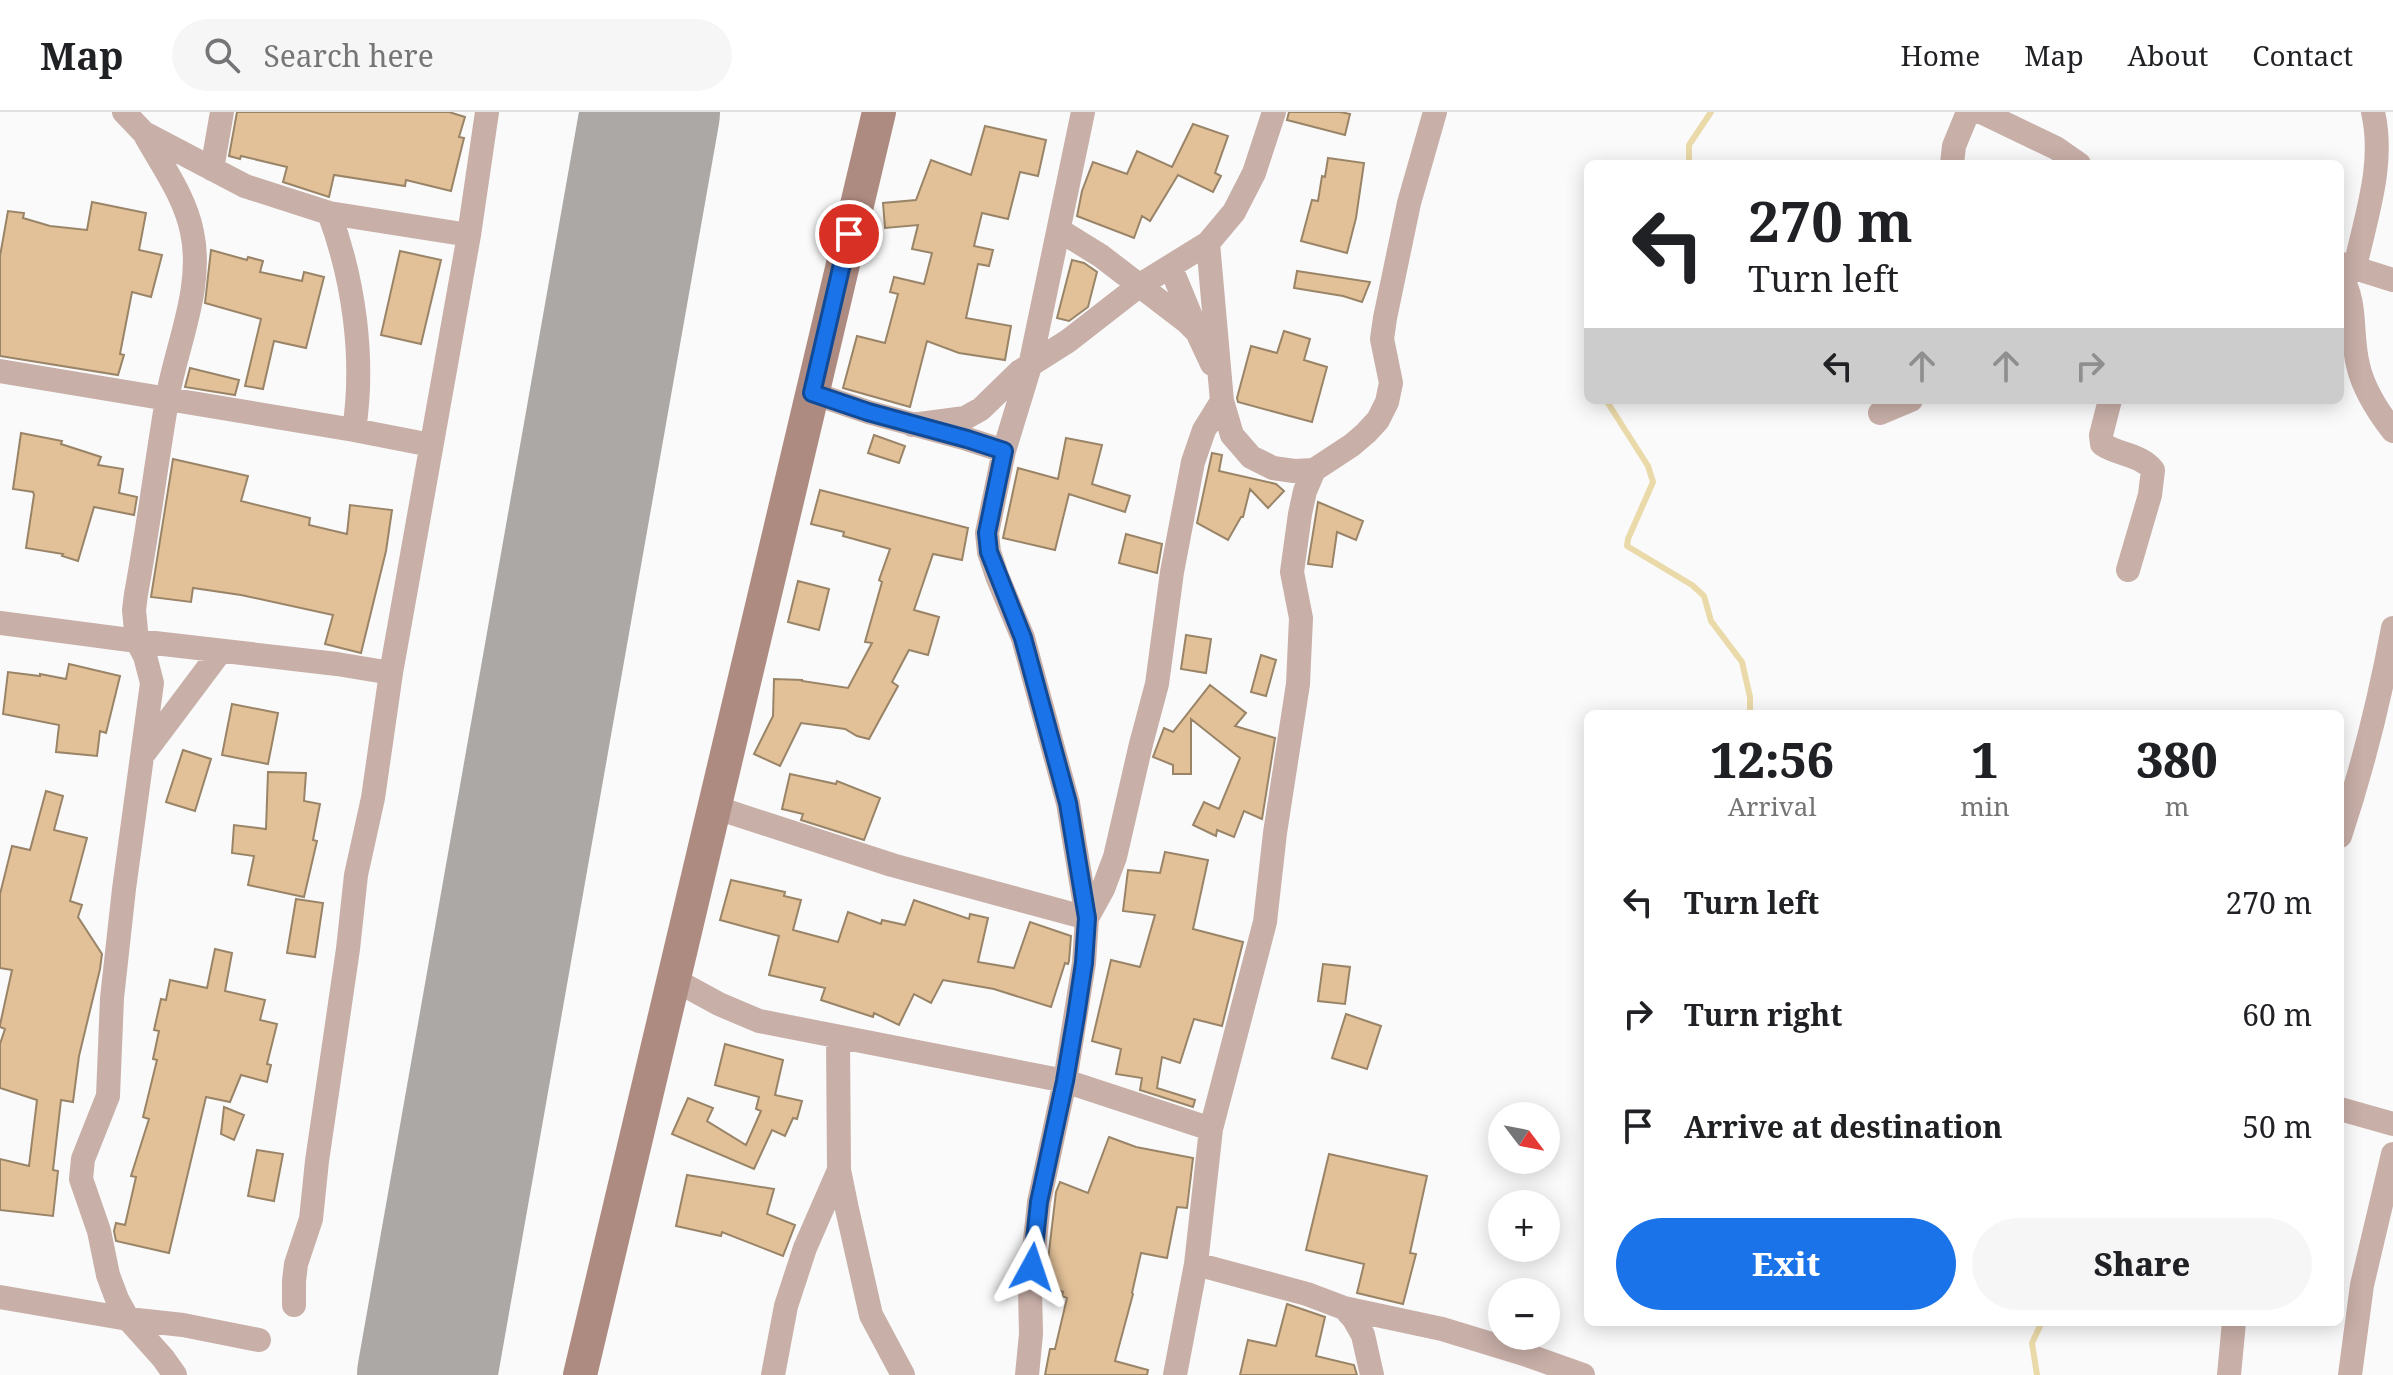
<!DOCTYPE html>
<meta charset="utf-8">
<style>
:root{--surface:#fff;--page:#f6f6f6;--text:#202124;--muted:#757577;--line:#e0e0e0;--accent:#1a73e8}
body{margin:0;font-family:"Noto Serif",serif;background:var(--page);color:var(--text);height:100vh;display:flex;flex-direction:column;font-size:30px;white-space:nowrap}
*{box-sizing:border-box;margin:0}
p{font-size:26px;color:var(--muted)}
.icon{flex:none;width:44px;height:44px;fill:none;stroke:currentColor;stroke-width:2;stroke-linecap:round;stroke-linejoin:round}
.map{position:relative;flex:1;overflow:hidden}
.details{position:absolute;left:1584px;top:598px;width:760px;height:616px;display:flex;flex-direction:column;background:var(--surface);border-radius:12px;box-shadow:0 4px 20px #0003}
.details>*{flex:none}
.top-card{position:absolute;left:1584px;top:48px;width:760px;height:244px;border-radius:12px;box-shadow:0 4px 20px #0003;background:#fff;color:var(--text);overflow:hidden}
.needle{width:52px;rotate:122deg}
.controls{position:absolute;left:1488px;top:990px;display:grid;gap:16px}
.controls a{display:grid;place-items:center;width:72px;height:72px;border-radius:50%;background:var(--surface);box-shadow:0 4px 20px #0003;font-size:40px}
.pin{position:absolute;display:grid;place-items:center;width:68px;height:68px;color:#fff;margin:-34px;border:4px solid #fff;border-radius:50%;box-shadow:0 2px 8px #0007}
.me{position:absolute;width:88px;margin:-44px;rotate:5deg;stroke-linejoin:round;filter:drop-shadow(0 0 6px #0008)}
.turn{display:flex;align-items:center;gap:28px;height:168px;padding:0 32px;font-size:36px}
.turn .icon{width:104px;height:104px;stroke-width:2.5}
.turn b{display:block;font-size:56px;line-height:68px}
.lanes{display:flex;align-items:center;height:76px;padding:0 32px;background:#0003;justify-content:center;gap:40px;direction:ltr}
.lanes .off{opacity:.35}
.eta{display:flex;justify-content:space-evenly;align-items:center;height:136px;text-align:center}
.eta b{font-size:48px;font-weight:800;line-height:56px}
.primary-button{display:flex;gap:16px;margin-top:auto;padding:16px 32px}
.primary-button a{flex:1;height:92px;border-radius:48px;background:var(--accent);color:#fff;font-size:32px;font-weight:800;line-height:92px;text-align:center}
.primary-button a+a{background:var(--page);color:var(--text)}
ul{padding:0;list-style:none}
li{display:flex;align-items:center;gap:24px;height:112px;padding:0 32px}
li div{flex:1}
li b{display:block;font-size:30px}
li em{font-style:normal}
header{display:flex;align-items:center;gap:48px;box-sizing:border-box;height:112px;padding:0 40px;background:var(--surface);border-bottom:2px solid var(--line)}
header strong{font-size:38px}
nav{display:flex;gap:44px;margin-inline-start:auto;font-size:28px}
.search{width:560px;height:72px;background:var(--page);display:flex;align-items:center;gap:20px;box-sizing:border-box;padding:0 28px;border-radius:44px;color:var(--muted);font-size:30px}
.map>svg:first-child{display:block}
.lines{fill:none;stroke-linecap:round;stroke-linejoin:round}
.stream{stroke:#ebdaa9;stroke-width:6}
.runway{stroke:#aca8a6;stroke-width:140}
.building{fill:#e2c198;stroke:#9a8467;stroke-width:2}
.street{stroke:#c8afa8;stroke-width:24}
.secondary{stroke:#ae8b81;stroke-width:34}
.route-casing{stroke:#114b97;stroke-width:20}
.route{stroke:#1a73e8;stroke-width:14}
</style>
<header>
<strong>Map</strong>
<div class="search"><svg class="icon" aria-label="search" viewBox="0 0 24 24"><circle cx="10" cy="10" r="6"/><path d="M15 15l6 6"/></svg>Search here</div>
<nav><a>Home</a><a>Map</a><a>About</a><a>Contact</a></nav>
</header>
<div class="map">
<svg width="2393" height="1263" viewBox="0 0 2393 1263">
<rect width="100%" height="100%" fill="#fafafa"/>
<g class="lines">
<path class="stream" d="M1689,52V33L1711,0
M1606,288L1648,354L1653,370L1628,427L1627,434L1692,473L1704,484L1711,509L1742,550L1750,585V602
M2037,1263L2032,1231L2040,1214L2039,1210"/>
<path class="runway" d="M427,1263L650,0"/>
</g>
<path class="building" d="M237,0H449L465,5L459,25L464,26L451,79L406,68L405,74L334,63L329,85L283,70L287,55L241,44L240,47L229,44Z
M1289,0H1340L1350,2L1345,23L1287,8Z
M1193,12L1228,24L1215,61L1221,64L1213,80L1178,63L1150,109L1142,104L1134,126L1077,104L1082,79L1093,50L1127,62L1137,39L1172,55Z
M985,14L1046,28L1038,64L1020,60L1008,107L982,101L974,134L993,138L989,154L978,152L966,206L1011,214L1005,248L959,241L927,229L910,295L843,276L857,224L885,231L898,182L890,180L894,165L924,172L932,141L912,137L918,113L885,116L883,91L916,88L931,48L971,63Z
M1328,46L1364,51L1356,106L1347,141L1301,129L1312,88L1318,89L1322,64L1325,65Z
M92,90L146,101L139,138L162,143L151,185L132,180L120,242L124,243L118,263L0,244V144L8,99L24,101L23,106L50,114L87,118Z
M211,138L247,148L248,145L263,149L260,160L302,169L304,160L324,165L306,236L274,229L263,277L245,274L261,207L205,191Z
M400,139L441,148L421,232L381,223Z
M1072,148L1084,151L1097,160L1088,195L1069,209L1057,206Z
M1297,159L1370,170L1362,190L1343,184L1294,176Z
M1284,219L1310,227L1304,248L1327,255L1312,310L1238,290L1237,286L1251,234L1277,241Z
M190,256L239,268L235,283L185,275Z
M21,321L62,329L61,332L101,345L98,353L123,357L119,381L137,385L134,403L94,395L78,449L62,444L63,442L26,436L34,383L33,380L13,377Z
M874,323L905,334L899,351L868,341Z
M1066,326L1102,333L1092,372L1130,384L1125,400L1069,382L1055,438L1003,426L1018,356L1058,367Z
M1212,341L1222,343L1219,359L1276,372L1284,379L1268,396L1250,377L1243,405H1241L1228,428L1197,411Z
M173,347L248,364L241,389L310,406L309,413L347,422L350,393L392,398L386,439L361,541L325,532L333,503L241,483L193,476L191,490L151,485Z
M820,378L968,416L962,448L933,442L914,498L939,505L928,543L909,538L892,570L898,574L869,627L857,624L845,617L801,611L780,654L754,642L773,604L774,567L802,568V569L848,576L872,531L865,530L882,470L879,468L890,437L843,424L844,420L811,412Z
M1318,390L1363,409L1356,428L1337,420L1332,455L1308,452Z
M1126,422L1162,432L1157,461L1119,451Z
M798,469L829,477L819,518L788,510Z
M1186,523L1211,527L1206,561L1181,557Z
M1261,543L1276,548L1266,584L1251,580Z
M69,552L120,564L106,621L100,619L97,644L56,640L59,613L3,602L8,560L40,564V562L66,567Z
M1210,573L1246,601L1235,614L1275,626L1262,707L1244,699L1234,725L1217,718L1216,724L1193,713L1204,690L1219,697L1240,646L1191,607V662H1173V653L1153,645L1164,616L1173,620Z
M232,592L278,601L268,652L222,643Z
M183,638L211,647L195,699L166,690Z
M268,660L306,661L304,689L320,692L313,728L317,729L304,785L248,773L254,744L232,741L234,713L266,717Z
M790,662L836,672L837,669L880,686L864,728L801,708L803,702L782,697Z
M46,679L63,684L54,718L87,726L70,789L82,793L78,805L102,842L100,857L79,944L73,990L61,988L53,1058L58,1059L53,1104L0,1098V1047L29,1054L37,988L0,976V932L5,917L0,915V913L12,858L0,856V782L12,734L30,738Z
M1165,740L1208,748L1193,817L1243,830L1222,914L1194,907L1180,951L1162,945L1157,976L1195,988L1193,995L1140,978L1142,966L1116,962L1121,937L1092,929L1111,848L1140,855L1155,803L1123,799L1128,758L1160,761Z
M731,768L785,780L784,784L801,788L793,818L838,830L848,800L881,812L882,808L905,813L914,788L969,807L970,802L988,806L978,850L1014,856L1030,810L1071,824L1069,849L1068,852L1065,851L1051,895L994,877L943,868L931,891L914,882L899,913L874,901L873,905L821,888L825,876L769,863L779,824L720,808Z
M296,787L323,791L315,845L287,841Z
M215,837L232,841L225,879L265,888L260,908L277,912L267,952L271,953L267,970L241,963L230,990L206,985L169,1141L116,1129L114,1119L116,1111L125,1113L136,1065L131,1064L149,1007L143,1005L157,948L153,947L159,919L154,918L161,887L166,888L170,868L207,876Z
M1323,852L1350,855L1345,892L1318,889Z
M1346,902L1381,914L1367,957L1332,946Z
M725,932L783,948L775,983L802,989L797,1007L793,1006L785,1024L772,1018L754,1057L672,1022L688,986L713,996L707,1009L746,1033L761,999L756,997L759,985L715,973Z
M224,995L244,1003L234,1028L221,1022Z
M1109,1025L1136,1035L1193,1046L1187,1096L1177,1095L1167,1146L1141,1141L1132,1181L1133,1182L1115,1249L1148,1258L1147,1263H1045L1050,1237H1055L1067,1186L1062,1184L1063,1180L1045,1174L1056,1080L1060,1070L1088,1081Z
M257,1038L283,1042L274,1089L248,1084Z
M1329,1042L1427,1064L1410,1141L1416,1142L1403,1192L1357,1181L1364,1152L1306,1138Z
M687,1063L774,1077L767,1102L795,1113L783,1144L722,1120L721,1124L676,1114Z
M1287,1192L1325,1205L1316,1244L1354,1253L1357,1263H1240L1248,1228L1276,1234Z"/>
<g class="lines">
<path class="street" d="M124,0L144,21L245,74L329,101L469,123
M1981,0L2056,36L2079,52
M144,21C161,52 185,84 192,120C204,176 176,234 167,288C156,353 148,418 136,482L134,498L137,529L145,544L152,571L124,777L112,886L108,984L83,1047L81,1067L99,1119L108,1163L117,1187L128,1207L163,1246L175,1263
M1952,52L1954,34L1968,0
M212,57L222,0
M329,101C354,168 365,247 354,318
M1059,118L1101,144L1187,210L1197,220L1212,252
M1208,131L1222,289L1232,323L1251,345L1273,356L1294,359L1314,358
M2342,152L2393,168
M2355,155C2366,104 2385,52 2373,0
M1171,156L1195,214
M2340,162C2358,192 2350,221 2358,253C2363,276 2379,301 2393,319
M0,259L354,318L431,333
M812,281L868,300L967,327L1004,339
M2110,288L2101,323L2102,332C2118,343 2140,342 2153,358L2150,383L2128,458
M1880,301L1911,288
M912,313L965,306L981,297L1019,260L1068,229L1140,173L1208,131L1234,100L1254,61L1274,0
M0,511L137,529L337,552L391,561
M145,640L220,540
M714,695L892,753L1087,806L1103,777L1115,745L1141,632L1157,572L1172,460L1193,350L1204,318L1222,289
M2340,724C2363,655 2380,586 2393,516
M675,868L719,892L759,909L1065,969L1211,1017
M838,926L839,1058L847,1097L871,1203L903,1263
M2340,997L2393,1012
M1196,1152L1307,1182L1344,1196L1354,1207L1363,1223L1372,1263
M0,1185L128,1207L183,1213L259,1228
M294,1193V1169L296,1152L311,1107L317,1049L348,837L356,763L373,686L391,561L469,123L487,0
M1344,1196L1442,1217L1524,1242L1583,1263
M773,1263L786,1194L805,1136L839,1058
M1027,1263L1031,1222L1030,1177L1039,1090L1065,969L1084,851L1087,806L1068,691L1023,526L997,464L989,440L987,421L1004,339L1030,254L1083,0
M1175,1263L1196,1152L1211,1017L1265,810L1275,721L1298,572L1301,506L1292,460L1300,402L1305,379L1314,358L1352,333L1366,321L1378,308L1387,290L1391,271L1382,227L1385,206L1409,91L1435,0
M2229,1263L2234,1210
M2350,1263L2362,1173L2393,1042"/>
<path class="secondary" d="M580,1263L879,0"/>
</g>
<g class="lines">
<g class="route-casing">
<path id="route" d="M849,122L812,281L868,300L967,327L1004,339L987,421L989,440L1023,526L1068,691L1087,806L1084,851L1076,904L1065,969L1039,1090L1032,1155"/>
</g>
<use href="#route" class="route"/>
</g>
</svg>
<div class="controls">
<a><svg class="needle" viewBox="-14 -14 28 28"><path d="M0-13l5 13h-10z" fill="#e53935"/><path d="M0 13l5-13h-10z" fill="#757577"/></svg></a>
<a>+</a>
<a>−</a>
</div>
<div class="pin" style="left:849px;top:122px;background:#d93025"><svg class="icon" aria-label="arrive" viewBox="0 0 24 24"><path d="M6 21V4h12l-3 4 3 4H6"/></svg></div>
<svg class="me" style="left:1032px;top:1155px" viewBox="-20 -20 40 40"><path d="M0-17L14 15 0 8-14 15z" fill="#1a73e8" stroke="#fff" stroke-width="4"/></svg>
<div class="top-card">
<div class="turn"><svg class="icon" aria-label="left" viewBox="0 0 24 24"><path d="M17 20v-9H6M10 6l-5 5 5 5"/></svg><div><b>270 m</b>Turn left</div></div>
<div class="lanes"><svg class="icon" aria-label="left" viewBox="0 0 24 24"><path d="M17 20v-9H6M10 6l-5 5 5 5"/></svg><svg class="icon off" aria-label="ahead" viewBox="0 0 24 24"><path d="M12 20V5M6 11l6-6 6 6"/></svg><svg class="icon off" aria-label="ahead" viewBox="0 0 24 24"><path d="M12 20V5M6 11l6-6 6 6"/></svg><svg class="icon off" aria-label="right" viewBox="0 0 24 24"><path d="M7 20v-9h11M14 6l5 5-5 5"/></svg></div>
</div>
<section class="details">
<div class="eta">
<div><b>12:56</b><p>Arrival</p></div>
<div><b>1</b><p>min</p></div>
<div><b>380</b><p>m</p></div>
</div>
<ul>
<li><svg class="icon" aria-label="left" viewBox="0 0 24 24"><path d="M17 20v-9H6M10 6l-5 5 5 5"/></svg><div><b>Turn left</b></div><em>270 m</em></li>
<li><svg class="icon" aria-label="right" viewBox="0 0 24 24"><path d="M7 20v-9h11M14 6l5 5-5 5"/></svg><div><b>Turn right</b></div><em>60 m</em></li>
<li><svg class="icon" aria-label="arrive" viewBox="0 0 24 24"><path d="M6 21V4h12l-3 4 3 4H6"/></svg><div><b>Arrive at destination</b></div><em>50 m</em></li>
</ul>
<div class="primary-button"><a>Exit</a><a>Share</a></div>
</section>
</div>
